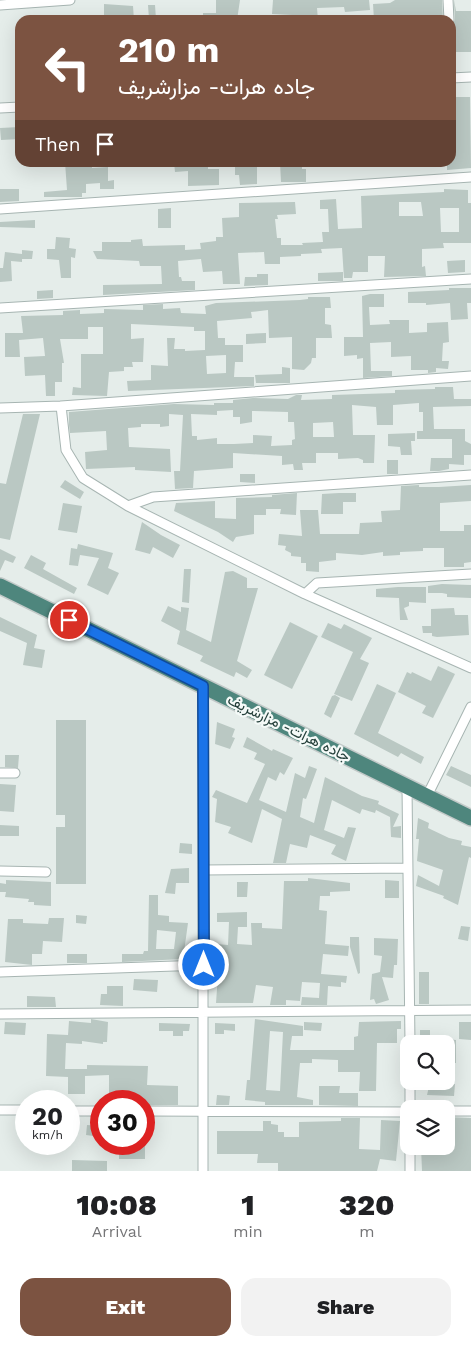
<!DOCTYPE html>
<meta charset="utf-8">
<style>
:root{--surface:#fff;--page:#f2f2f2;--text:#202124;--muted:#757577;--accent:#7c5341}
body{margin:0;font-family:"Work Sans",Vazirmatn,sans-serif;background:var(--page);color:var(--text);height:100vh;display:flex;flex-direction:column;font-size:19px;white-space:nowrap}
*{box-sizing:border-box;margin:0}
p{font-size:16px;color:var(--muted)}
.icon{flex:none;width:28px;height:28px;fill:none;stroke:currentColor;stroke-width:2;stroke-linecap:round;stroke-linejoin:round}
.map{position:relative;height:1171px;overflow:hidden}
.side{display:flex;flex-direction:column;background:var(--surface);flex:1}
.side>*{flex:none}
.top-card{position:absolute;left:15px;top:15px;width:441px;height:152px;border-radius:15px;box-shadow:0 5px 20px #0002;background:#7c5341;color:#fff;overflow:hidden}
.tools{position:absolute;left:400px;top:1035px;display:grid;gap:10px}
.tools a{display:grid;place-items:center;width:55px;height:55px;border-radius:10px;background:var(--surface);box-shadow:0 5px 20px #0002;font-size:25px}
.speed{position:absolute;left:15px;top:1090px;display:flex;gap:10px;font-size:25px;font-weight:700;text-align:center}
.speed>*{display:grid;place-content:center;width:65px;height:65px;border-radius:50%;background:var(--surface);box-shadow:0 5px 20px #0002;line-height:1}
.speed small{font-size:12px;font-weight:400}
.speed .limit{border:8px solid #d22;background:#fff;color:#111}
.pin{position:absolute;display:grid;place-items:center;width:42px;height:42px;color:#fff;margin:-21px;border:2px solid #fff;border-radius:50%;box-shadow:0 1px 5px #0007}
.me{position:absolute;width:55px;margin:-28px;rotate:0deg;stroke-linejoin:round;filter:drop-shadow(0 0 4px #0008)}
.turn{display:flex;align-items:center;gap:18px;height:105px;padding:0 20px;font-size:22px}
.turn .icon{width:65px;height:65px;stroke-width:2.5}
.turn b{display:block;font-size:35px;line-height:42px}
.then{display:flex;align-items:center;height:48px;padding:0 20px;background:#0003;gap:10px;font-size:19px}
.eta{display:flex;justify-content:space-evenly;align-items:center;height:85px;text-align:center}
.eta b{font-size:30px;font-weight:800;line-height:35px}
.action{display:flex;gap:10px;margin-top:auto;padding:10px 20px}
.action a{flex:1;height:58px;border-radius:15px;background:var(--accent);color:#fff;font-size:20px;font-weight:800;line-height:58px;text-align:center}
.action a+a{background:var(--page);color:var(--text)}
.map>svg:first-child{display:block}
.building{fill:#bac8c3;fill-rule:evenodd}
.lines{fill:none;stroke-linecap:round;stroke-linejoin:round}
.minor-casing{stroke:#a7b5b2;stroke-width:11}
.trunk-casing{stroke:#c2c9c8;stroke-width:18}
.minor{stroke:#fff;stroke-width:9}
.trunk{stroke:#4e867d;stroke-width:15}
.route-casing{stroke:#114b97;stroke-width:12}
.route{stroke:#1a73e8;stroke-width:9}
.labels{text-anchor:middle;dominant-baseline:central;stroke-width:4.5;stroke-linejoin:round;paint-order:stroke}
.street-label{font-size:15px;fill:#243f3a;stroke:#f5faf8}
</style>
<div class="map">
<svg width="471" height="1171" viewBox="0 0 471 1171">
<rect width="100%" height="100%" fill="#e5edea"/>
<path class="building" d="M216,0H240L237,20H203V13H216Z
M273,0H369L370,10L345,12L344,7L317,8L318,20H292V15L272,14Z
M395,0H442L443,20H374L373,4L390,3Z
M454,0L456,11H471V52H451L452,26L455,20Z
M104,4L133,6L134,20L104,19Z
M148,5H155L156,19H149Z
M455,97H470L471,168L447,170V162H451V103L455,102Z
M20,127V139L1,140L0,128Z
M65,162H87L92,164V168L108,167V181L114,180V189H100V183L86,184V193H82V197H44V192L67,190Z
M174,162H208V169H219V185L188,186V171L175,172Z
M235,162H257V184L240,185L239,175H235Z
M280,162H302V169H306V182H281Z
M0,189H19V201L0,202Z
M444,189L468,190V203H471V243H443L444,248L422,249V267L425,266L426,276L384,277L385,256H368V272H353L352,278H344L342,248L321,249L322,253L301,254V256L280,257V264H265L264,252L238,253L240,284H223L222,271L203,272L201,259L178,261L179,277H181L182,281H195V290L103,295V285L162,284L161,266H140L139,261L97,259L93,251H102V242H131V240L142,239L143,246L185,245V250L201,249L200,243L216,241V237H223L222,218L239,217V203L295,202L296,214L277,215L278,219H275L277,238H281V245H303L302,243L323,242L322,232H329L328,209H320V200L336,199L338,229L362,228L361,196L444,192ZM399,202H421L423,216H399ZM440,208H459V232H441Z
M171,208V228H158V209Z
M35,220V228L0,227V222Z
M56,237L70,238L69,248L76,249L75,258L71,257V278H61L59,260L47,259V249H55Z
M22,250L33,251L32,259H22V262L11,261L12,281L0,282V268H3L5,252L22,254Z
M465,260V272L448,273L447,261Z
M343,272V281H318V273Z
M257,274H268V285L244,286L245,277H257Z
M449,288H471V303H467L468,319L451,320L450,303L426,305V303H408V292L449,290Z
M53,290V298L37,299V291Z
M370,294H384V307H369L370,325L390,324L389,320H409V333L427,332V323L448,322L449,342L443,343L442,361H449L448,369L436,368V372L428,373V370H411V356L391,357V342L370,343L371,371H392V376L363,378V358L357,359V355L344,356V337H363L362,296Z
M308,297H330L331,308H325V324L331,325L332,338H316V358H312L311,363L304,370L292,369V337L269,338L268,310L251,312L252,318L217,321L218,338H225V345H243V362H235L234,377H254V386L128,391L127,381L151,380V365L168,366L167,338H175L174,349H185V351L205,350V331H194V327L131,324V339L144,338L143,362H132L133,367H124V371L109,372L107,396L72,395L73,387L81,388V354H103V327H88V339H60L64,363H62V382H55V396H46L45,375L25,376L24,357L45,356L43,338L19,340L20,357H5V333H23L21,316L63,315V311L80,310V314L104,313V309L143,310V305L163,304V309L180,308L181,313L206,314L205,306L216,303L300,300L308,299ZM226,355V373L207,374L206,356Z
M266,333V343L246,344V334Z
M282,367L290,368V383H256L255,375L282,374Z
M435,387H453L454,399H471V406L433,407L434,429H465V441L471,444V455H464V465L449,464V469L439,471H430L431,458H452V439H417V431H423V412H419V403L393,405V425H377L376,407L352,405L353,435H375L374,463H363V460L358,458L338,459V453H316V463H302L303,470H294L293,464L282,465V456L233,453V468L194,471L193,488L175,489L174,471H180L183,415L169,414V426L160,427V424H141V427L128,428L129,447L170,449L171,472L135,470V467L86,469L85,452L107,450L106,431L70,433L69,425V412L174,404L214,405V403H233V400L253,398L288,399L296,395H302L301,400L332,399V395L395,393V390L435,389ZM233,410V417H240V424L252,422V411L288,412V422H294L295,439L292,440V445L271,446L272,436L253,435V443L234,444H217V438L197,440V436H192L191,414L217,415V411ZM333,422L334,437H313V423Z
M23,414H40L10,540L0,538V483L6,484Z
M415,433V441H411L412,455H401L400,447L388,446V434Z
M387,460H398V474H387Z
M240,474H255V483L240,482Z
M65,480L84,492L80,499L60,487Z
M419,485V487H439L471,485V501L440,503V531H464V525H471V562L464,563V567H444V548H423V551L400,552V555L383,556V552L362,555L336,553V560L319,562V572L306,571V563H301V557L291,556V553L285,550L286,546L278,545L279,534L302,536L300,510H318L320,534H359L360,523L382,522L381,511L400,510L401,486Z
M297,493L296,515L280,514L281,509H266V515H254V534L236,537L233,542L218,532L174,511L176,503L215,501V518L236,519V498L272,497V495Z
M339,493H356V502H343V514H321L322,494Z
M63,503L82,506L77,533L58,530Z
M142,522L161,535L180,545L173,558L153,547L150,554L135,550Z
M78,544L113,553L108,568L119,573L108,595L87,585L99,558L80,555L78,566L69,565L71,548L77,549Z
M0,549L16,557L13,563L5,560L0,571Z
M31,555L46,563L43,569L77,588L74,594L24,568Z
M184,569H191L189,603L182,602Z
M233,571L247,578V588H258L237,661L252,670L247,678L236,672L234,677L200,661L203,656L177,644L180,631L161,621L168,606L181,612V607L189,608L186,630L211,642L225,572Z
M442,584L471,585V598L447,597V594L442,593H428V586Z
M398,587H426V603L409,602V606L404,608L408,620H400L399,598L376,597V589Z
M454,608L455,615H468L469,635L437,637L432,636V633H423L422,626H431V609Z
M0,617L37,635L34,648L45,650L42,668L23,665L27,643L0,631Z
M290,622L318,636L292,689L264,675Z
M328,623L341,629L344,624L372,638L360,659L369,663L352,701L334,694L353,652L321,637Z
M438,666L455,674L433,718L422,713L426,706L398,692L407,672L411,674L412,672L431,681Z
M377,684L396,693L378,733L424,757L421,764L401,753L398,757L354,734Z
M335,695L340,698L331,718L324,714L332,696Z
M56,720H86V884H56V827H65V815H56Z
M217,722L235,729L232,737L235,738L230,749L215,744Z
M247,737L272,751L273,749L293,758L284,775L280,772L276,781L268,777L259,800L286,812L295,773L305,778L309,766L317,769L306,799L303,798L300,817L314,823L325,777L362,796L379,801L378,804L399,814L393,827L401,826V838L391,837L390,817L376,810L375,813L362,809L360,814L332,800L324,830L344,838L348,827L356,828L346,861L331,854L336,845L310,835L307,848L290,844L286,863H273L282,819L262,809L252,843L228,833L231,827L215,822L217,799L212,797L216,790L247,803L265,764L254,759L257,753L243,747Z
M5,755H19L18,768L5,767Z
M451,766L471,775V787L446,775Z
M0,784L16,785L14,812L0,811Z
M418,818L429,823L428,828L449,838L462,841L461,845L471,847V858L469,857L458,905L443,898L444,896L416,886L418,875L439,886L443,870L417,861L419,839H416Z
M0,825L19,826V836H0Z
M180,843L192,844V854L179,853Z
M189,868V883H176L175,894L165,893L171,869Z
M308,878L350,883V891L330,892V896H320L319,910L327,911L325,944L349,946L348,956L323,954L321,974L347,976L346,983L341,982V987L328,986L327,1005H301L302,997L319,998L320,983L302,982L300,1001L286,1000V1005H270L273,987L256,985L253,1003H216L218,975H216V944L228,945L229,922H217V913L247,912V927H238L237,944L252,945L251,923H262V928L282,929L284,881H308Z
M6,880L51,882V906L34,905V902H28L29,899L5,897L6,892H0V883L6,884Z
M385,880L399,881V898H385Z
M237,882H248L247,897H237Z
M149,895H158V915L169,916V922L188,923L183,959L122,962V954H143L144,951H148ZM157,930L176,932L174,949H156Z
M76,915L87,916L86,924L76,923Z
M49,918H64L62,942L43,941L42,954H32V965L5,962L8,919H23V923L48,924Z
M461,926L470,927L468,941L458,939Z
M350,937H359L360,973L358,974L350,947Z
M374,938L398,939L397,965H394L393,978L382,977L389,1000L376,1004L374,999L370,1000L372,974L380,972L382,956L374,955Z
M67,954H87V963H67Z
M419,972H429V1004H419Z
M134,979L158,980L157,992L133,990Z
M107,986H123V1006L100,1005L101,994H107Z
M27,996L55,997L56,1007H27Z
M91,1019L108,1022L107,1042H103V1044L82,1041V1044L66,1043L65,1069H87V1065L148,1066L147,1085L178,1086V1105H149L144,1101H128V1093H109V1075L85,1076V1094H68V1077L46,1076L47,1034L68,1035L69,1021L91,1023Z
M255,1019L303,1026V1036H292L290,1050H354V1037L358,1036L359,1022L401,1021V1029H397V1043H377L376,1091H359L360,1072H338V1060L312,1059V1063H300L297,1097L313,1100V1105H265V1102L245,1100L247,1080H250L251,1066ZM270,1031L283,1032L280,1091L266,1090Z
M5,1022L26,1023L25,1035L4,1034Z
M304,1022L322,1023L321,1031L304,1030Z
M459,1022H471V1040L459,1039Z
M159,1023L190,1024L189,1031H183V1036H173V1031H159Z
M215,1023L235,1024V1031L224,1030V1034H215Z
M420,1030H430V1044H420Z
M446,1039L456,1040V1063H446Z
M430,1082L455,1084L454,1096L427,1095Z
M319,1086H340L339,1093H358V1106L319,1105Z
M217,1095L230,1096L229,1105H216Z
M446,1117L471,1118V1171H422L421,1146H446Z
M341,1118H360L359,1149L380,1150L381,1120L400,1121L396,1161L380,1159L377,1171H278V1163H257L258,1154H217V1131H263V1121H271V1124L278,1125V1132H284V1137H299V1122L341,1121Z
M87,1125L101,1126V1137L86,1135Z
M119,1144H145V1159H119Z
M72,1160L107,1161V1171H72Z"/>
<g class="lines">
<g class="minor-casing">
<path id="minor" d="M448,0L449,20
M0,5L70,0
M451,78L471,77
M0,108L20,107
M0,209L471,177
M0,308L471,279
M61,406L66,450L83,478L128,506L305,594L471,668
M0,408L61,406L471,376
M128,506L153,497L471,475
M305,594L317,583L471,574
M203,686V1171
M0,773H15
M407,787L410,1044
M427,796L471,707
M204,870L406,868
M0,871L46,872
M0,972L204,965
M0,1014L471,1010
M410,1109V1081
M0,1110H26
M69,1111H101
M144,1111L409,1112
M446,1111H471
M410,1171V1146"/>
</g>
<g class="trunk-casing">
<path id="trunk" d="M0,586L471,818"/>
</g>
<use href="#minor" class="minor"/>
<use href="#trunk" class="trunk"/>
</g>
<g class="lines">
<g class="route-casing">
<path id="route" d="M69,620L203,686L204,965"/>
</g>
<use href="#route" class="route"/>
</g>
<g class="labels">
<g class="street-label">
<text transform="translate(289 728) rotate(26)">جاده هرات- مزارشریف</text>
</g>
</g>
</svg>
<div class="tools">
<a><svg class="icon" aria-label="search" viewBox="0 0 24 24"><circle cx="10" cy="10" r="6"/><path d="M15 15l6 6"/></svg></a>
<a><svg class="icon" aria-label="layers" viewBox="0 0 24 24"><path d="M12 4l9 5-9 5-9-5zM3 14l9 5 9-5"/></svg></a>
</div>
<div class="speed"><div>20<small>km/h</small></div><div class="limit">30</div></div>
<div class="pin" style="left:69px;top:620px;background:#d93025"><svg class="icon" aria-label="arrive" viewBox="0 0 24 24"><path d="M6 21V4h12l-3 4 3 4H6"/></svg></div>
<svg class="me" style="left:204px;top:965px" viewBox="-20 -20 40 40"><circle r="17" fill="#1a73e8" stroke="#fff" stroke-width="3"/><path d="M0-11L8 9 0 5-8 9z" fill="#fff"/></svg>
<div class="top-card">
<div class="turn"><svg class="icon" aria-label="left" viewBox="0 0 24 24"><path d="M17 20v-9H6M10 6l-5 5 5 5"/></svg><div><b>210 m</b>جاده هرات- مزارشریف</div></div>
<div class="then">Then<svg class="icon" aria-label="arrive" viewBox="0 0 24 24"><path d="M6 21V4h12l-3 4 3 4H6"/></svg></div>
</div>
</div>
<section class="side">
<div class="eta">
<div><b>10:08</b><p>Arrival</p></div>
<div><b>1</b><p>min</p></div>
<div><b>320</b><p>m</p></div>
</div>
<div class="action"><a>Exit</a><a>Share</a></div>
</section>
